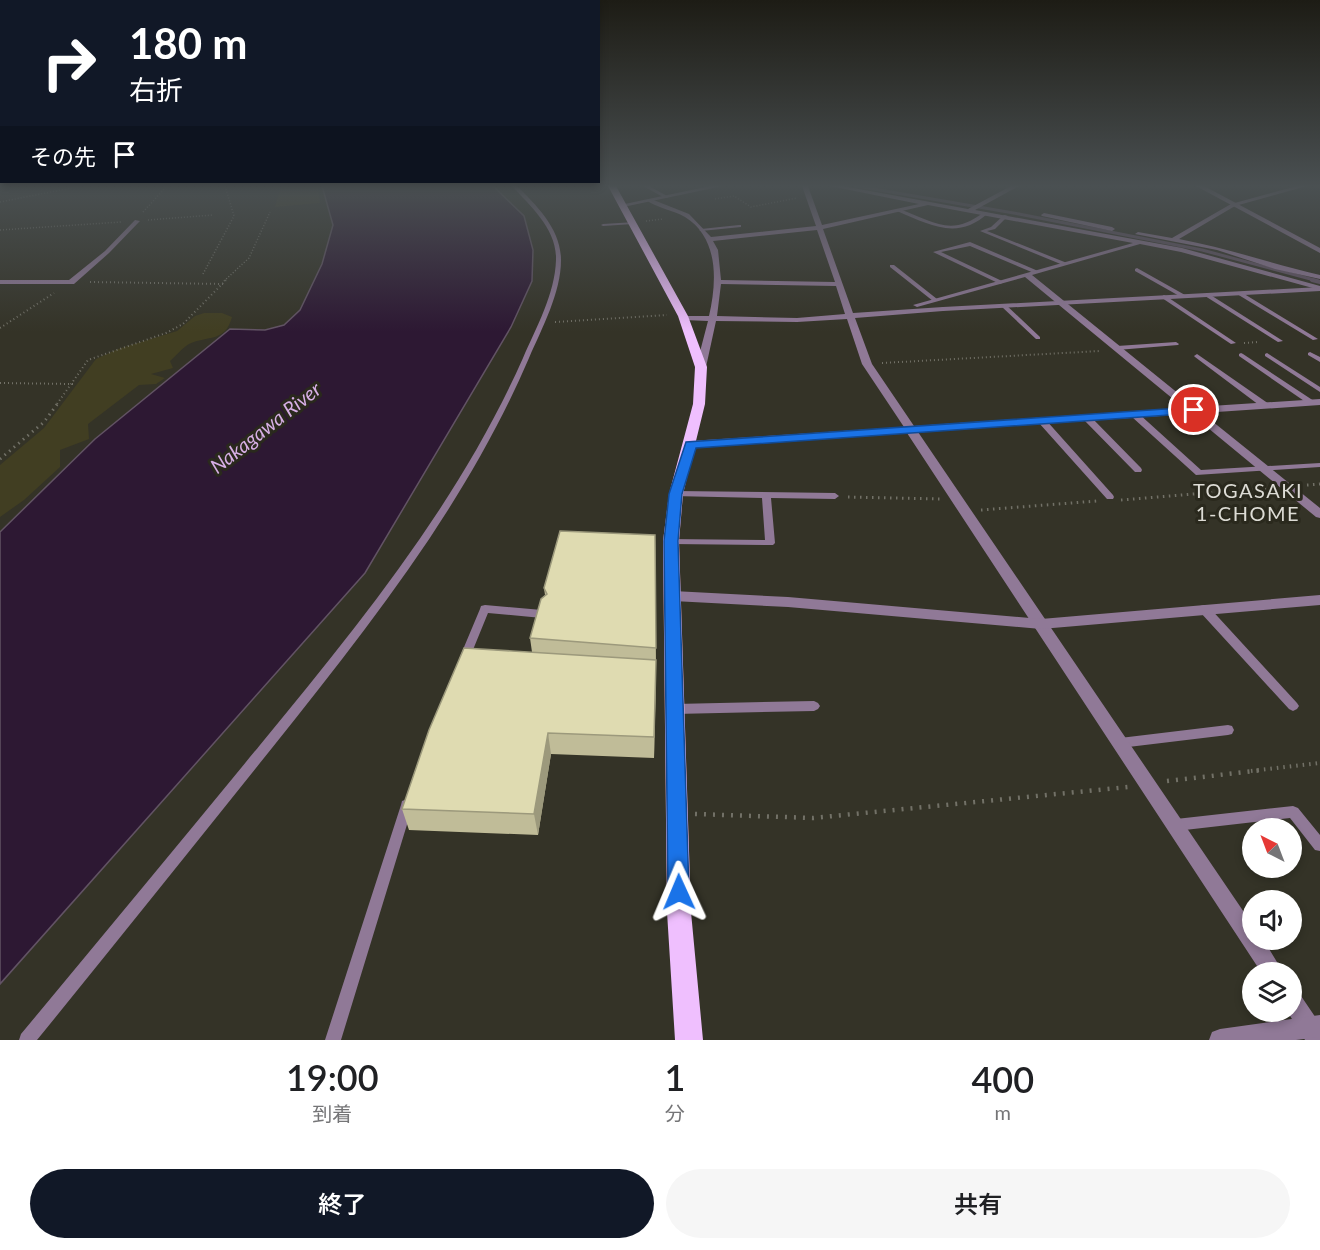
<!DOCTYPE html>
<html lang="ja">
<meta charset="utf-8">
<style>
:root{--surface:#fff;--page:#f6f6f6;--text:#202124;--muted:#757577;--accent:#111827}
body{margin:0;font-family:Lato,"Noto Sans JP",sans-serif;background:var(--page);color:var(--text);height:100vh;display:flex;flex-direction:column;font-size:22px;white-space:nowrap}
*{box-sizing:border-box;margin:0}
p{font-size:20px;color:var(--muted)}
.icon{flex:none;width:33px;height:33px;fill:none;stroke:currentColor;stroke-width:2;stroke-linecap:round;stroke-linejoin:round}
.map{position:relative;height:1040px;overflow:hidden}
.panel{display:flex;flex-direction:column;background:var(--surface);flex:1}
.panel>*{flex:none}
.guide{position:absolute;left:0px;top:0px;width:600px;height:183px;box-shadow:0 3px 9px #0003;background:#111827;color:#fff;overflow:hidden}
.needle{width:39px;rotate:318deg}
.buttons{position:absolute;left:1242px;top:818px;display:grid;gap:12px}
.buttons a{display:grid;place-items:center;width:60px;height:60px;border-radius:50%;background:var(--surface);box-shadow:0 3px 9px #0003;font-size:30px}
.pin{position:absolute;display:grid;place-items:center;width:51px;height:51px;color:#fff;margin:-26px;border:3px solid #fff;border-radius:50%;box-shadow:0 2px 6px #0007}
.me{position:absolute;width:66px;margin:-33px;rotate:359deg;stroke-linejoin:round;filter:drop-shadow(0 0 4px #0008)}
.turn{display:flex;align-items:center;gap:21px;height:126px;padding:0 30px;font-size:27px}
.turn .icon{width:78px;height:78px;stroke-width:2.5}
.turn b{display:block;font-size:42px;line-height:51px}
.then{display:flex;align-items:center;height:57px;padding:0 30px;background:#0003;gap:12px;font-size:22px}
.eta{display:flex;justify-content:space-evenly;align-items:center;height:102px;text-align:center}
.eta b{font-size:36px;font-weight:600;line-height:42px}
.cta{display:flex;gap:12px;margin-top:auto;padding:12px 30px}
.cta a{flex:1;height:69px;border-radius:36px;background:var(--accent);color:#fff;font-size:24px;font-weight:600;line-height:69px;text-align:center}
.cta a+a{background:var(--page);color:var(--text)}
.map>svg:first-child{display:block}
.green{fill:#413e22}
.water{fill:#2d1833;stroke:#625364;stroke-width:1.5}
.lines{fill:none;stroke-linecap:round;stroke-linejoin:round}
.stream-far1{stroke:#625364;stroke-width:3}
.stream{stroke:#625364;stroke-width:4}
.path-far4{stroke:#727167;stroke-width:1.5;stroke-dasharray:1 2;stroke-linecap:butt}
.path-far3{stroke:#727167;stroke-width:2;stroke-dasharray:1 3;stroke-linecap:butt}
.path-far2{stroke:#727167;stroke-width:3;stroke-dasharray:1.5 4.5;stroke-linecap:butt}
.path-far1{stroke:#727167;stroke-width:4;stroke-dasharray:1.5 5;stroke-linecap:butt}
.path{stroke:#727167;stroke-width:4.5;stroke-dasharray:2 7;stroke-linecap:butt}
.service{fill:#907997;fill-rule:evenodd}
.minor{fill:#907997;fill-rule:evenodd}
.tertiary{fill:#907997;fill-rule:evenodd}
.primary{fill:#efbffe;fill-rule:evenodd}
.wall{fill:#c0bc98}
.shaded-wall{fill:#9c997c}
.building{fill:#dfdbb1;stroke:#9c997c;stroke-width:1.5}
.route{fill:#1a73e8;stroke:#114b97;stroke-width:1.5}
.labels{text-anchor:middle;dominant-baseline:central;stroke-width:6;stroke-linejoin:round;paint-order:stroke}
.water-label{font-size:20px;font-style:italic;fill:#d7afe5;stroke:#2a291d}
.neighbourhood-label{font-size:20px;letter-spacing:1.5px;fill:#dddcd5;stroke:#2a291d}
</style>
<div class="map">
<svg width="1320" height="1040" viewBox="0 0 1320 1040">
<rect width="100%" height="100%" fill="#343327"/>
<path class="green" d="M281,186H318L320,203L275,207Z
M204,313H222L232,317C225,343 208,335 189,344C182,348 176,356 170,361L173,368L151,374L165,378L156,384L139,385L88,424L89,439L60,450V467L24,500L0,517V465L44,428L96,359L118,349L177,331L195,316Z"/>
<path class="water" d="M322,186H493L524,216L533,250L532,281L511,327L365,573L0,984V532L95,439L230,329L265,330L284,325L300,310L322,264L333,225Z"/>
<g class="lines">
<path class="stream-far1" d="M856,186L1019,214L1202,250L1318,281"/>
<path class="stream" d="M1312,280L1320,282"/>
<path class="path-far4" d="M715,199L734,196L751,207L797,198
M0,202L81,186
M143,212L167,186
M148,220L213,215
M646,221L663,219
M0,230L121,222
M203,274L234,216L225,186
M224,281L249,258L270,212"/>
<path class="path-far3" d="M90,282L224,284
M555,322L667,315
M0,328L54,293
M1244,343L1258,342
M882,363L1100,351
M0,383L73,384
M57,404L88,360L166,333L183,324L226,280"/>
<path class="path-far2" d="M0,459L44,422L58,403
M1307,485L1320,484
M848,497L941,499
M1121,500L1267,488
M981,510L1097,501"/>
<path class="path-far1" d="M1251,771L1320,763"/>
<path class="path" d="M1167,781L1263,770
M695,814L813,818L1128,787"/>
<path class="service" d="M512,186H517C537,206 561,229 561,260C561,293 542,328 529,358C467,503 370,625 272,748C194,845 116,943 37,1040H19L21,1034C101,938 181,841 260,745C360,623 458,504 523,358C536,328 555,294 556,260C557,229 531,207 512,186Z
M643,186H649L669,197L665,198Z
M899,209C933,221 951,238 984,212L988,213C958,241 930,225 897,211V209Z
M1004,215L1008,216L995,229L987,231L1067,263V265H1063L980,231L991,227Z
M635,222V224H633L603,226L601,225L603,224Z
M739,225H741V227L701,231L699,230L701,229Z
M970,242L1038,271L1039,272L1034,273L970,246L941,252L1002,281V283L1000,284L933,252Z
M890,265H894L937,299V301H933L890,267Z
M1137,268L1185,295L1186,296L1181,297L1135,271V269Z
M1237,292H1241L1318,339L1313,340L1237,294Z
M1205,294H1209L1283,341L1278,342L1205,296Z
M1164,295L1166,296L1236,343L1231,344L1162,298L1161,297Z
M1001,304H1005L1040,337V339H1036L1001,306Z
M1176,342L1179,344L1178,345L1117,350L1114,348L1117,346Z
M1310,352L1320,357V362L1308,355V353Z
M1241,353L1243,354L1317,403L1313,405H1310L1239,356V354Z
M1267,353L1320,387V392L1265,356V354Z
M1197,354L1269,404V408H1263L1195,357L1194,356Z
M1132,413H1138L1201,470L1320,463V467L1196,475L1132,417Z
M1084,416H1090L1141,468L1142,470L1141,472H1135L1084,420Z
M1039,419H1045L1113,495L1114,497L1113,499H1107L1039,423Z
M676,491L835,493L839,496L835,499L771,498L775,543L773,545L671,544L666,541L668,539L765,540L762,498L673,496L672,494Z
M485,605L542,610L546,611L547,614L546,617L542,618L488,613L468,662L464,663L460,662L459,659L480,609L481,606Z
M1204,605L1208,606L1297,703L1299,706L1297,709L1293,711L1289,709L1200,612L1199,609L1200,606Z
M814,701L818,703L820,706L818,709L814,711L675,714L671,712L669,709L671,706L675,704Z
M1228,725L1232,726L1234,730L1232,734L1228,735L1120,748L1116,747L1114,743L1116,739L1120,738Z
M407,799L412,801L413,805L341,1040H325L401,805L402,801Z
M1293,806L1298,808L1320,835V851L1315,850L1290,818L1176,831L1171,829L1169,825L1171,821L1176,819Z"/>
<path class="minor" d="M802,186H808L822,225L919,204L830,186H843L968,209L1011,186H1019L975,210L1182,248L1320,286V290L1181,252L1140,244L1032,275L1195,407L1320,399V405L1202,413L1320,508V518L1316,517L1191,414L918,432L1252,924V939H1263L1283,972H1261L907,433L690,447L685,444L690,441L904,427L862,364L847,319L797,322L716,321L706,367L701,370L696,367L708,321L684,320L680,318L684,316H709C717,282 719,238 685,217C673,210 657,208 646,200L651,199L689,214L711,237L816,226ZM928,205L1133,243L913,305L917,307L1025,277L1184,408L914,426L872,364L855,318L943,311L947,309L943,307L853,313L823,229ZM817,230L835,282L721,280L718,250L713,241ZM721,284L836,286L845,314L797,318L717,316Z
M1297,186H1307L1235,206L1179,239C1227,248 1273,264 1320,275V279L1275,269L1217,250L1135,234L1138,232L1172,238L1231,204Z
M1044,213L1112,227L1115,229L1112,231L1042,216L1041,215Z
M135,220L140,221L109,253L74,284H0V280H69L105,251Z
M1292,990L1299,993L1320,1024V1040H1305L1287,1011H1292Z"/>
<path class="tertiary" d="M710,186H723L623,207L620,205Z
M1196,186H1204L1320,248V253Z
M1320,287V291L943,311L939,309L943,307Z
M673,591L788,597L1041,619L1320,595V605L1041,629L788,607L673,601L668,599L666,596L668,593Z
M1320,1015V1037L1296,1040H1209L1212,1032L1220,1029Z"/>
<path class="primary" d="M608,186H616L688,316L707,367L705,404L683,494L679,541L691,912L703,1040H675L667,912L663,541L669,494L693,404L695,367L678,316Z"/>
</g>
<path class="wall" d="M655,535L656,669L654,758L551,754L538,835L409,830L402,809L532,652L530,638L545,595L544,588Z"/>
<path class="shaded-wall" d="M656,660V682L654,758V737Z
M548,733L551,754L538,835L534,814Z"/>
<path class="building" d="M560,531L655,535L656,648L530,638L541,599L547,594L544,588Z
M464,648L656,660L654,737L548,733L534,814L402,809L429,730Z"/>
<linearGradient id="sky" x2="0" y2="1"><stop stop-color="#1d1c15"/><stop offset="0.56" stop-color="#4a5052"/><stop offset="1" stop-color="#4a5052" stop-opacity="0"/></linearGradient>
<rect width="1320" height="332" fill="url(#sky)"/>
<path class="route" d="M1194,407L1200,410L1198,413L696,448L682,494L678,541L689,892L686,900L679,903L671,900L668,892L664,541L669,494L686,442Z"/>
<g class="labels">
<g class="water-label">
<text transform="translate(265 427) rotate(-38)">Nakagawa River</text>
</g>
<g class="neighbourhood-label">
<text x="1248" y="490">TOGASAKI<tspan x="1248" dy="23">1-CHOME</tspan></text>
</g>
</g>
</svg>
<div class="buttons">
<a><svg class="needle" viewBox="-14 -14 28 28"><path d="M0-13l5 13h-10z" fill="#e53935"/><path d="M0 13l5-13h-10z" fill="#757577"/></svg></a>
<a><svg class="icon" aria-label="sound" viewBox="0 0 24 24"><path d="M4 9h4l5-4v14l-5-4H4zM17 9q2 3 0 6"/></svg></a>
<a><svg class="icon" aria-label="layers" viewBox="0 0 24 24"><path d="M12 4l9 5-9 5-9-5zM3 14l9 5 9-5"/></svg></a>
</div>
<div class="pin" style="left:1194px;top:410px;background:#d93025"><svg class="icon" aria-label="arrive" viewBox="0 0 24 24"><path d="M6 21V4h12l-3 4 3 4H6"/></svg></div>
<svg class="me" style="left:679px;top:892px" viewBox="-20 -20 40 40"><path d="M0-17L14 15 0 8-14 15z" fill="#1a73e8" stroke="#fff" stroke-width="4"/></svg>
<div class="guide">
<div class="turn"><svg class="icon" aria-label="right" viewBox="0 0 24 24"><path d="M7 20v-9h11M14 6l5 5-5 5"/></svg><div><b>180 m</b>右折</div></div>
<div class="then">その先<svg class="icon" aria-label="arrive" viewBox="0 0 24 24"><path d="M6 21V4h12l-3 4 3 4H6"/></svg></div>
</div>
</div>
<section class="panel">
<div class="eta">
<div><b>19:00</b><p>到着</p></div>
<div><b>1</b><p>分</p></div>
<div><b>400</b><p>m</p></div>
</div>
<div class="cta"><a>終了</a><a>共有</a></div>
</section>
